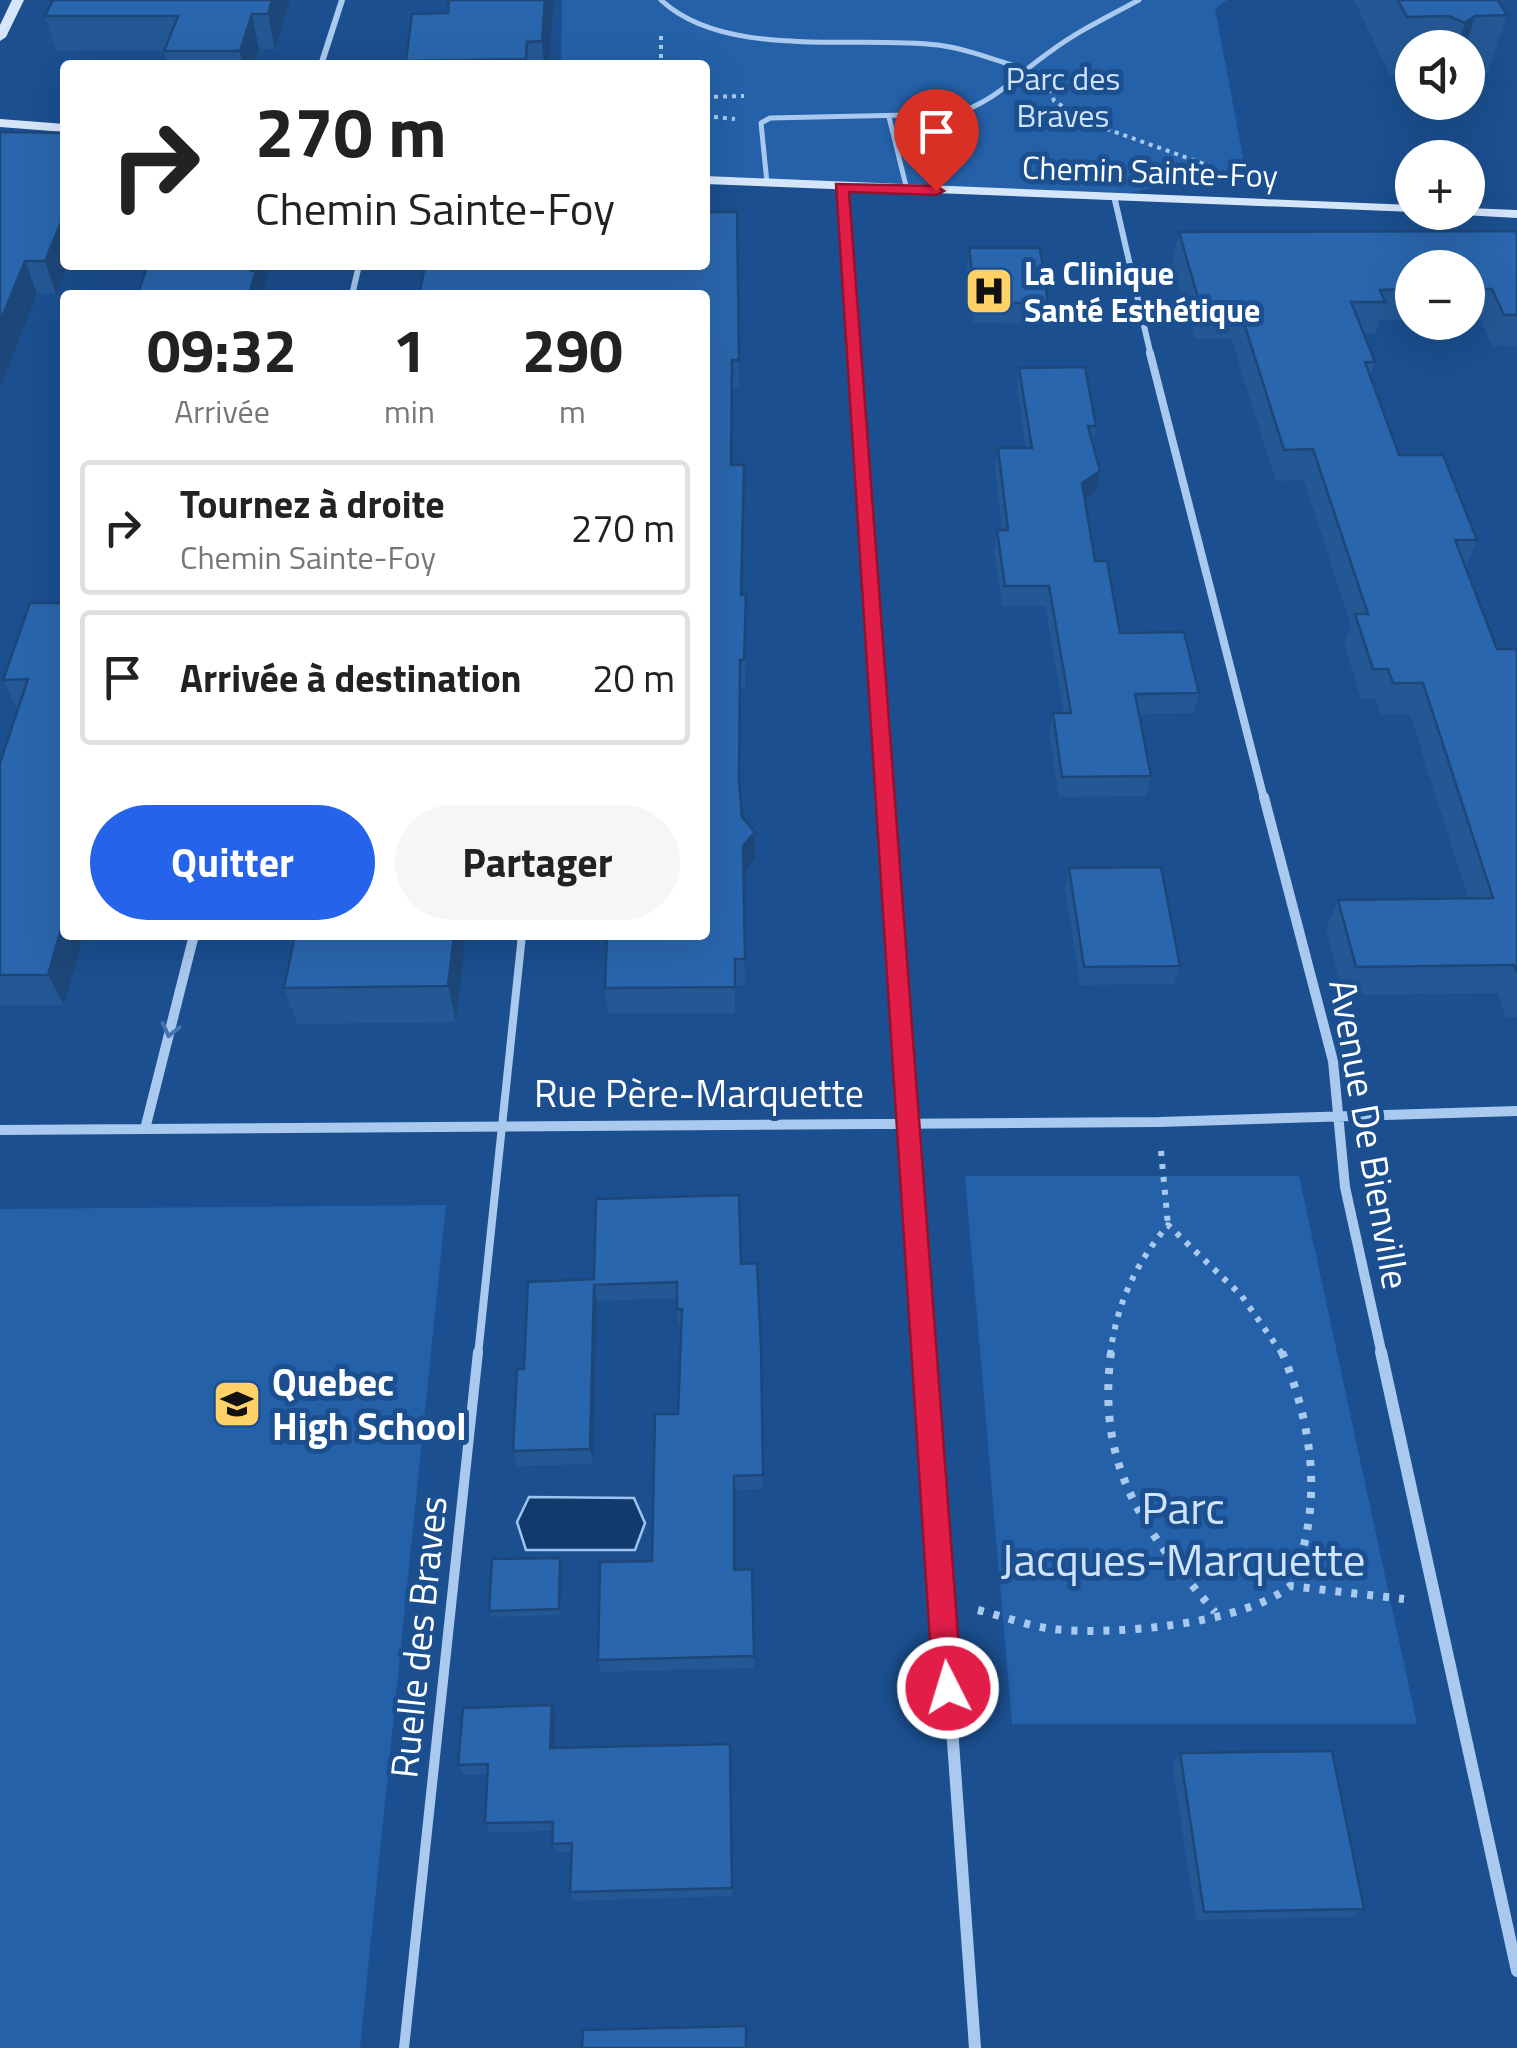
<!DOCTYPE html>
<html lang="fr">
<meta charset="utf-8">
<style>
:root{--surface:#fff;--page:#f6f6f6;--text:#222;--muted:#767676;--line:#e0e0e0;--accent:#2563eb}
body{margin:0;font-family:"Titillium Web",sans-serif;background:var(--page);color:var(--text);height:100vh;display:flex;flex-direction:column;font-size:38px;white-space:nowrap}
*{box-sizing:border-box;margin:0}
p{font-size:32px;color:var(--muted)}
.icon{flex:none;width:55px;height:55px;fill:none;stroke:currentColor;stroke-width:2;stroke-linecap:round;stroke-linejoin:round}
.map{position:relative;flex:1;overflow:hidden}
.sheet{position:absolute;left:60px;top:290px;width:650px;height:650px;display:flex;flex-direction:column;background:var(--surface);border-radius:10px;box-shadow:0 10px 40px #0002}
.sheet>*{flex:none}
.guide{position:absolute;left:60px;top:60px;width:650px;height:210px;border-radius:10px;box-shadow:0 10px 40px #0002;background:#fff;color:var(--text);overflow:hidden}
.tools{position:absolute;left:1395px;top:30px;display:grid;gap:20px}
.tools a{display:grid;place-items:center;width:90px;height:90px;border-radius:50%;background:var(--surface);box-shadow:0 10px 40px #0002;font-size:50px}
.pin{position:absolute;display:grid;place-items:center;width:85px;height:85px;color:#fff;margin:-102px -42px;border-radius:50% 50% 50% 0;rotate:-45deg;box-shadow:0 0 10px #0007}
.pin .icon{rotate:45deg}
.me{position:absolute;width:110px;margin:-55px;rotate:355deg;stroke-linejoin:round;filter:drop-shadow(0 0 8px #0008)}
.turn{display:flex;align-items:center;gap:35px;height:210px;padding:0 30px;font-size:45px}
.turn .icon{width:130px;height:130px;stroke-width:2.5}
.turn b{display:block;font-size:70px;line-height:85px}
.eta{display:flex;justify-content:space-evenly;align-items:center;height:170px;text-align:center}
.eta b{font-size:60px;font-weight:700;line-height:70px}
.action{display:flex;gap:20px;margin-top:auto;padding:20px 30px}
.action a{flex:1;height:115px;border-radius:60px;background:var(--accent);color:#fff;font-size:40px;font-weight:700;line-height:115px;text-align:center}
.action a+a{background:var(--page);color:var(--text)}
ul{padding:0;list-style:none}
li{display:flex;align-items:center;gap:30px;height:135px;margin:0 20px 15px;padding:0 10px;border:5px solid var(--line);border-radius:10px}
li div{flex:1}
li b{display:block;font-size:38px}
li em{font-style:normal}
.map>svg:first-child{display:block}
.green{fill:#2461a8}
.water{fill:#123a6d;stroke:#9cc4f0;stroke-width:2.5}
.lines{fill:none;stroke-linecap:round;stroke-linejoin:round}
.path-far2{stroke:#a9c9ee;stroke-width:4;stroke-dasharray:4 5;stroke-linecap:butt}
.path-far1{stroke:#a9c9ee;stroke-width:6;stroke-dasharray:5 8;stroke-linecap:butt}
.path{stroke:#a9c9ee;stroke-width:8;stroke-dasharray:6 10;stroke-linecap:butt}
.service-far2{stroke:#a9c9ee;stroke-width:5}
.service-far1{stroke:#a9c9ee;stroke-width:8}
.service{stroke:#a9c9ee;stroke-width:10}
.minor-far3{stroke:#a9c9ee;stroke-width:6}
.minor-far2{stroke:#a9c9ee;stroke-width:8}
.minor-far1{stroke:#a9c9ee;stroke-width:10}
.minor{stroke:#a9c9ee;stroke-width:12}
.secondary{fill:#d6e6fa;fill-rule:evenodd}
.wall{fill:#245895}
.shaded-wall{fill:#1d4779}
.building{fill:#2a66ad;stroke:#1d4779;stroke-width:2.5}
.oneway{stroke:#4674ac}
.route{fill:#e11d48;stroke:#92132f;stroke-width:2.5}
.labels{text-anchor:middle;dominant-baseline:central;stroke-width:10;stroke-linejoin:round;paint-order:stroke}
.far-park-label{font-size:32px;fill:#cfe3fa;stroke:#1b4f8f}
.far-street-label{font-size:32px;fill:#fff;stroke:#1b4f8f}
.far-poi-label{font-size:32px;font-weight:bold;fill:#fff;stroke:#1b4f8f;text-anchor:start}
.street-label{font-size:38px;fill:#fff;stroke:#1b4f8f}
.poi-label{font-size:38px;font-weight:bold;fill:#fff;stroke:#1b4f8f;text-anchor:start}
.near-park-label{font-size:45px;fill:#cfe3fa;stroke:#1b4f8f}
</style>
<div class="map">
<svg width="1517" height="2048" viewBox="0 0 1517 2048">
<rect width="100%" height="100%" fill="#1b4f8f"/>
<path class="green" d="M562,0H1227L1215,9L1247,178L1239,182L1203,177L1114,196L705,176V65H561Z
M965,1176H1299L1417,1724H1012Z
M446,1205L360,2048H0V1209Z"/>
<path class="water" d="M529,1497L634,1498L645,1523L635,1550H526L517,1522Z"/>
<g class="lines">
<path class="path-far2" d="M661,36V65
M1051,89L1054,101L1090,123L1210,166
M705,97L744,96
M705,116L735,119"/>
<path class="path-far1" d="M1161,1151L1168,1225
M1110,1355C1117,1303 1135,1265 1168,1225L1241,1295L1283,1355"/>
<path class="path" d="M1111,1352C1096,1468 1144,1530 1215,1612
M1282,1352C1314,1429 1324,1509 1290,1586
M978,1610C1002,1616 1028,1626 1053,1629C1113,1636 1244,1624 1290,1586L1404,1599"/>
<path class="service-far2" d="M661,0C725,60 855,35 938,45C968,49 998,61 1027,70
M889,117L907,190
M767,183L761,123L770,118L954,114C996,102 1016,75 1051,51C1078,31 1109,16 1139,0"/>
<path class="service-far1" d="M478,1355L522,935"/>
<path class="service" d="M404,2048L478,1352"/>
<path class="minor-far3" d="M321,65L342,0
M841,187L853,356
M1114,196L1151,356
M352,295L359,265"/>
<path class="minor-far2" d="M853,353L885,799
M1150,353L1264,799"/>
<path class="minor-far1" d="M885,797L925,1355
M1264,797L1333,1061L1345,1187L1382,1355
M145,1129L194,935
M0,1130L1159,1122L1517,1111"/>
<path class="minor" d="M925,1352L975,2048
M1381,1352L1517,1971"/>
<path class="secondary" d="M12,0H24L6,37L0,41V25Z
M0,119L65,124V132L0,127Z
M705,176L1412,205L1414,212L705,184Z
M1468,208L1517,210V218L1463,215L1462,212H1468Z"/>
</g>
<path class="wall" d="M53,0H290L275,49H259L254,65H168L164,51H56L45,16Z
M554,0L549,65H406V61L448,13Z
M1354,0H1498L1507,15L1488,74H1468V48H1412V75H1390Z
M0,132L65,265H68L56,294H37L0,388Z
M737,212L739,388H733L732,465H744L742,595H746V623L745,688H740V787L742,817L755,832V859L743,872L745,985H735V1013L608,1014L605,988L705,935Z
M1517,231V346H1492L1481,320H1468V268H1412V320H1379L1375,333H1363L1375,362L1370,377L1399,455L1477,540L1466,568L1497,649H1517V1017H1506L1498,993L1343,995L1326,929L1338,900L1468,898L1410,714H1381L1376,699H1361L1344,644L1351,626L1304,480L1276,481L1231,338L1195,339L1172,262L1179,232Z
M969,248L1048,303L1045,324L974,323L967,268Z
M1019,368L1096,426L1093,445L1096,492L1084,499L1095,561L1120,633L1199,693L1194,713L1139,714L1151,776L1146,796L1059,797L1049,733L1053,713H1064L1045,606H1002L994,551L997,530H1002L995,468L998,448H1026L1017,388Z
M30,603L65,935H84L64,1005L0,1006V762L18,711L3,680Z
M1069,868L1180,966L1174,984L1080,985L1065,887Z
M466,935L456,1022L297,1024L284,988Z
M741,1264L761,1345L763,1489L734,1490L735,1570L752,1569L754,1668L601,1672L598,1660L652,1561L678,1414L681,1325H678L677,1298L597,1301L593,1464L517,1466L513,1451L524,1369L594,1279Z
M560,1558L562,1564L560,1615L491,1617L489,1611Z
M556,1716L555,1748L730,1744L732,1896L574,1901L570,1892L571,1852H556L552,1844L553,1831L490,1832L485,1823L488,1774L464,1775L458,1765Z
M1180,1753L1364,1909L1352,1917L1196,1920L1172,1764Z"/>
<path class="shaded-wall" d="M272,0H290L275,49L268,14Z
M545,0H554L549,65H544L542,41Z
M252,14L259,49L254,65H243L240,51Z
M1475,16L1465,48H1458L1465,23Z
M65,213V265H68L56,294L45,261Z
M25,261L37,294L0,388V322Z
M252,265H270L262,295H249Z
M1100,471L1096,492L1078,503L1082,483Z
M755,832V859L743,873V846Z
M65,915V935H84L64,1005L48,975Z
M454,935H466L456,1022L448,986Z
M594,1285L597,1301L593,1464L590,1449Z
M560,1558L562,1564L560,1615L559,1609Z
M552,1705L556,1716L554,1758L550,1748Z"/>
<path class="building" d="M53,0H272L268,14H252L240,51H164L178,16H45Z
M449,0H545L542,41L527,42L526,59L406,61L412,14L448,13Z
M1398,0H1498L1507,15L1475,16L1465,23L1449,16L1407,17Z
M0,132L65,133V213L45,261H25L0,322Z
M705,212H737L739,360H732L731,465H744L741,595H746L744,660H740L739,781L742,817L755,832L743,846L745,959H735V987L605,988L607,935H705V295H419L425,265H705Z
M1517,231V315H1504L1492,289H1468V268H1412V289L1380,290L1385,302H1351L1375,362H1365L1399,455H1443L1477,540H1455L1497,649H1517V972L1514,965L1356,967L1338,900L1493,898L1423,683H1393L1388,669H1373L1355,614H1368L1313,449L1284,450L1239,307L1201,308L1179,232Z
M969,248H1040L1048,303H976Z
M148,265H252L251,271H256L249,295H137Z
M1085,367L1096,426H1088L1100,471L1082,483L1095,561H1107L1120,633L1184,632L1199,693L1135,694L1151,776L1062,777L1053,713H1071L1049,586H1005L997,530H1008L998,448H1032L1019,368Z
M30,603H65V915L48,975H0V763L28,679L3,680Z
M1161,867L1180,966L1084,967L1069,868Z
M295,935H454L448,986L284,988Z
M739,1195L741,1264L757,1263L761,1345L763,1475L734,1476V1570L752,1569L754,1656L598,1660L600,1562L652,1561L655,1414H678L682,1309H677V1282L594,1285L590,1449L513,1451L517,1369H524L528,1282L594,1279L596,1199Z
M560,1558L559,1609L489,1611L492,1559Z
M552,1705L550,1748L730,1744L732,1888L570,1892L572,1843L552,1844L553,1822L485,1823L488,1764L458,1765L463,1708Z
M1332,1751L1364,1909L1204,1912L1180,1753Z
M746,2026V2048H582L583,2030Z"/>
<defs><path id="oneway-chevron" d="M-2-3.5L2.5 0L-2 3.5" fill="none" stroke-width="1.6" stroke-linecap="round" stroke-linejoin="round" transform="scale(2.5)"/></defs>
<use class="oneway" href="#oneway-chevron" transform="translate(170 1030) rotate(104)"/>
<path class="route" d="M836,184L936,186L944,191L936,195L849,192L962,1688L958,1698L948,1703L938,1698L933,1688Z"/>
<defs>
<g id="hospital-square" transform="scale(2.5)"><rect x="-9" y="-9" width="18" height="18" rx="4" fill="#ffd166" stroke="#1b4f8f"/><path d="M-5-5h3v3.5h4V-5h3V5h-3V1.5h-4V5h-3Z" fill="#111"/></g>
<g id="school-square" transform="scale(2.5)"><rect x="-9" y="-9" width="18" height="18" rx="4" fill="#ffd166" stroke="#1b4f8f"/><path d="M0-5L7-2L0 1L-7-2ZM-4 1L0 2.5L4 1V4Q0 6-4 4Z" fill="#111"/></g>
</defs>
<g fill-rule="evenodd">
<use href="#hospital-square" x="989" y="291"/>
<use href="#school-square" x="237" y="1404"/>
</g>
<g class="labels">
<g class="far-park-label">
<text x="1063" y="78">Parc des<tspan x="1063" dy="37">Braves</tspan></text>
</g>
<g class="far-street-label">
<text transform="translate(1150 171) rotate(2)">Chemin Sainte-Foy</text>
</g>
<g class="far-poi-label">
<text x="1024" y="273">La Clinique<tspan x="1024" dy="37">Santé Esthétique</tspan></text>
</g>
<g class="street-label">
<text x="699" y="1093">Rue Père-Marquette</text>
<text transform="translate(1370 1134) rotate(80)">Avenue De Bienville</text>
<text transform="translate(418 1637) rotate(-84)">Ruelle des Braves</text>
</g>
<g class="poi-label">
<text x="272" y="1382">Quebec<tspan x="272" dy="44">High School</tspan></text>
</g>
<g class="near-park-label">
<text x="1183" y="1507">Parc<tspan x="1183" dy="52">Jacques-Marquette</tspan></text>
</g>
</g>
</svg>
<div class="tools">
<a><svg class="icon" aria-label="sound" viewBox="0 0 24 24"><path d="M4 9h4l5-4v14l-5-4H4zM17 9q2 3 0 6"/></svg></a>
<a>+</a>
<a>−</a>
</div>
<div class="pin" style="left:936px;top:191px;background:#d93025"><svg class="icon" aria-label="arrive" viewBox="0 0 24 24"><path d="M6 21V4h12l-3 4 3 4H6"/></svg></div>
<svg class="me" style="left:948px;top:1688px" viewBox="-20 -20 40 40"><circle r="17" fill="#e11d48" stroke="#fff" stroke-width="3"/><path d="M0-11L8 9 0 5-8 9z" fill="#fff"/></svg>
<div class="guide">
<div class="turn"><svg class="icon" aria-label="right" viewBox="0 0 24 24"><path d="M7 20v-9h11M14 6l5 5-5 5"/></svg><div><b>270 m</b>Chemin Sainte-Foy</div></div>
</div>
<section class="sheet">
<div class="eta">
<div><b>09:32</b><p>Arrivée</p></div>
<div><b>1</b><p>min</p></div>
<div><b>290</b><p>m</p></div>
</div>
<ul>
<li><svg class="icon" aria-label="right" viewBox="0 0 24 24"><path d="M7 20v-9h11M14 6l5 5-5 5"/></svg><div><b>Tournez à droite</b><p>Chemin Sainte-Foy</p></div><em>270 m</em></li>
<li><svg class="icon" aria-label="arrive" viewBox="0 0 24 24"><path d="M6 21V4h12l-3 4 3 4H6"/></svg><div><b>Arrivée à destination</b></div><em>20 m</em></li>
</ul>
<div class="action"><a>Quitter</a><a>Partager</a></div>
</section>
</div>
